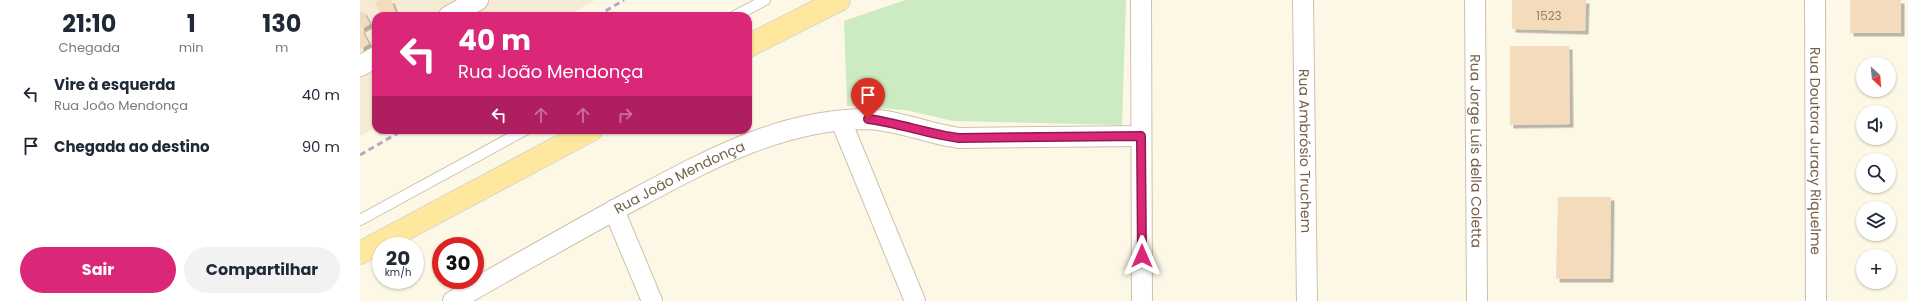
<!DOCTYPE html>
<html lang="pt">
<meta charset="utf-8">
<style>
:root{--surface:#fff;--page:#f2f2f3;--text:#1f2937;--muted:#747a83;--accent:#db2777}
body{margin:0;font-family:Poppins,sans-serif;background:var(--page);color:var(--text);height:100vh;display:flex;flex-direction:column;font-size:15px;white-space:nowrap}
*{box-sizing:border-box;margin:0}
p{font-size:13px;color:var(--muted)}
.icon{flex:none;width:22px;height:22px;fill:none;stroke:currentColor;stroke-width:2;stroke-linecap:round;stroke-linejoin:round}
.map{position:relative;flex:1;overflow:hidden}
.side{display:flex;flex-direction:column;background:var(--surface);width:360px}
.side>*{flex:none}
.banner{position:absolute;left:12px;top:12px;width:380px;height:122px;border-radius:12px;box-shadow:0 1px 3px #0004;background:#db2777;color:#fff;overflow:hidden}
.needle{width:26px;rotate:154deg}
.controls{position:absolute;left:1496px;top:57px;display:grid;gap:8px}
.controls a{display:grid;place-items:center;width:40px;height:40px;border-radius:50%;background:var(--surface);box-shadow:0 1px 3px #0004;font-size:20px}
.speed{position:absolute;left:12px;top:237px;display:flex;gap:8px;font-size:20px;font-weight:700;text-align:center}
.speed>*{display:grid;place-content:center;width:52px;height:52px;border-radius:50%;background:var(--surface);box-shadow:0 1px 3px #0004;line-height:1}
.speed small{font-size:10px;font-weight:400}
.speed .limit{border:6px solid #d22;background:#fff;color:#111}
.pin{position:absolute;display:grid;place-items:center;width:34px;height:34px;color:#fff;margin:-41px -17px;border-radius:50% 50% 50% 0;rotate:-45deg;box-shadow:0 0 4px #0007}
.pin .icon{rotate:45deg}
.me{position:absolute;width:44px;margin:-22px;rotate:0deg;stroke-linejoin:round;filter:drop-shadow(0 0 3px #0008)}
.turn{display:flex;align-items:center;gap:14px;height:84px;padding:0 20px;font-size:18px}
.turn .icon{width:52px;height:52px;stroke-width:2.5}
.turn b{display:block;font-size:28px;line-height:34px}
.lanes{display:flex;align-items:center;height:38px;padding:0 20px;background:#0003;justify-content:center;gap:20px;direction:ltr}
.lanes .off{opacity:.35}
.eta{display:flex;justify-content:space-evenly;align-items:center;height:68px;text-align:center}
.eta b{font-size:24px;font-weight:700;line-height:28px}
.action{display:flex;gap:8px;margin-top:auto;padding:8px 20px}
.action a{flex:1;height:46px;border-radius:24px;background:var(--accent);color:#fff;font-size:16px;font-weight:700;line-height:46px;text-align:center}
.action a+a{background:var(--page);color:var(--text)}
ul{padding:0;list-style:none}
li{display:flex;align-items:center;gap:12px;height:52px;padding:0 20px}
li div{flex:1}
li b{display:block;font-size:15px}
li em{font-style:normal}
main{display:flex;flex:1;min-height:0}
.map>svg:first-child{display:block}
.residential{fill:#f5ebd4}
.green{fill:#cdebc3}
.building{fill:#f3dbbc;filter:url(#shadow)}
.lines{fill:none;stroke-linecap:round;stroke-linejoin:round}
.service-casing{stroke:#cfc0ac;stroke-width:12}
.minor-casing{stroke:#cfc0ac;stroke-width:22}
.primary-casing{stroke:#dcd6d0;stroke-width:24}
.path{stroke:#d8be9f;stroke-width:2.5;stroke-dasharray:1 3;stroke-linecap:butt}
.service{stroke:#fff;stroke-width:10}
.minor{stroke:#fff;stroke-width:20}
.primary{stroke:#fde89d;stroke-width:22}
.rail{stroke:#bca3c7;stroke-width:3;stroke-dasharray:6 4;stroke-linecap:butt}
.route-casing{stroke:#8e194d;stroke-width:10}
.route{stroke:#db2777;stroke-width:7}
.labels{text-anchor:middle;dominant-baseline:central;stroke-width:3.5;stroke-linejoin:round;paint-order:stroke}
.number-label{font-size:12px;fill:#968066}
.street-label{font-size:14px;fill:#77614a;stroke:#fffbec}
</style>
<main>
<section class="side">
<div class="eta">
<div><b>21:10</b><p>Chegada</p></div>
<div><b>1</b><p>min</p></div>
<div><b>130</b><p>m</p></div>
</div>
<ul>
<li><svg class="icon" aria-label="left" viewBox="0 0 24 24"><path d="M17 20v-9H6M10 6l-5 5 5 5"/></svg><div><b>Vire à esquerda</b><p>Rua João Mendonça</p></div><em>40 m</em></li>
<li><svg class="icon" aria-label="arrive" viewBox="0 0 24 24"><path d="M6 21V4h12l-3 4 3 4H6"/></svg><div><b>Chegada ao destino</b></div><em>90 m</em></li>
</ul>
<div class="action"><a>Sair</a><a>Compartilhar</a></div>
</section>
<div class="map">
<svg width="1548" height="301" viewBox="0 0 1548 301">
<defs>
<filter id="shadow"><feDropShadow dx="3.5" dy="3.5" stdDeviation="0" flood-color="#0004"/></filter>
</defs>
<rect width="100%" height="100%" fill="#fdf7e6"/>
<path class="residential" d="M0,0H235L207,16H16V127L0,136Z"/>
<path class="green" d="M545,0H766L762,125L593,121L546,110L487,106L484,21Z"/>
<path class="building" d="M19,0H31L37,16H21L15,2Z
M1152,0H1226L1225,31L1152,29Z
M1490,0H1541V33H1490Z
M3,11L10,24L2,29L0,26V13Z
M0,27L9,44L0,49Z
M1150,46H1209L1210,124L1150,125Z
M1198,197H1251L1250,279H1196Z"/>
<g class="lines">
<g class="service-casing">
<path id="service" d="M375,16L405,0
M0,220L165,130"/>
</g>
<g class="minor-casing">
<g id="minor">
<path d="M781,0L782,301"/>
<path id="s1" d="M943,0L947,301"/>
<path id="s2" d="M1115,0L1117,301"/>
<path id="s3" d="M1455,0L1456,301"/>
<path d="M89,16L118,0"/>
<path d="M0,66L16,57"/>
<path d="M481,121L555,301"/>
<path d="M254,210L292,301"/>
<path id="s4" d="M93,301C153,267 214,232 275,199C348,160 422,119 507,119C538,120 569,134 599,138L781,136"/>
</g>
</g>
<g class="primary-casing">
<path id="primary" d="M388,46L479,0
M0,253L231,130"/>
</g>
<path class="path" d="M353,16L359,13"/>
<use href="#service" class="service"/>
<use href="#minor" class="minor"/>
<use href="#primary" class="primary"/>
<path class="rail" d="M237,16L264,0
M0,155L43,130"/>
</g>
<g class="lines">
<g class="route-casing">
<path id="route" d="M508,119C539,123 568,134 599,138L781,136L782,256"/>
</g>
<use href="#route" class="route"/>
</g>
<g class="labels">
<g class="number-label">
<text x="1189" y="15">1523</text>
</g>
<g class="street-label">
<text stroke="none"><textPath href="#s1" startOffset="151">Rua Ambrósio Truchem</textPath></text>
<text stroke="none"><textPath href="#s2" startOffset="151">Rua Jorge Luís della Coletta</textPath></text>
<text stroke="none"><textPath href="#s3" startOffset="151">Rua Doutora Juracy Riquelme</textPath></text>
<text stroke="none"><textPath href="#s4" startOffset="258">Rua João Mendonça</textPath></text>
</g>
</g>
</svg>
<div class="controls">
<a><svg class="needle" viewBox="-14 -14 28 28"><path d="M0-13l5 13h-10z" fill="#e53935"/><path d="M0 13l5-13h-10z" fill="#747a83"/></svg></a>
<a><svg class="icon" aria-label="sound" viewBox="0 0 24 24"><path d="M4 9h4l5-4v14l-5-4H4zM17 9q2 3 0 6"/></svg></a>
<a><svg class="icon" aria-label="search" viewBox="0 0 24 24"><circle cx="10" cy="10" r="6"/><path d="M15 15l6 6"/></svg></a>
<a><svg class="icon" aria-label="layers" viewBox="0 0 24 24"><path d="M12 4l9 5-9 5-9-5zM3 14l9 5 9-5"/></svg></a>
<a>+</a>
</div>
<div class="speed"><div>20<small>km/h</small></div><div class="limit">30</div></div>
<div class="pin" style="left:508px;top:119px;background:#d93025"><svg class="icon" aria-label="arrive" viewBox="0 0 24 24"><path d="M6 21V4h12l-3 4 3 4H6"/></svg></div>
<svg class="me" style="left:782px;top:256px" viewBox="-20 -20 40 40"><path d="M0-17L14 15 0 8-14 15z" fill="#db2777" stroke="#fff" stroke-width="4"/></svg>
<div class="banner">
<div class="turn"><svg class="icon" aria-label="left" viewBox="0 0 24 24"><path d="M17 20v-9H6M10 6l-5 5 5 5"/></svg><div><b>40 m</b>Rua João Mendonça</div></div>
<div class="lanes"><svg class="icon" aria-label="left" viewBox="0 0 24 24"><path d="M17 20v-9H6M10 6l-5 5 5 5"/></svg><svg class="icon off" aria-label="ahead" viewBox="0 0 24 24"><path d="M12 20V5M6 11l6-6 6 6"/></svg><svg class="icon off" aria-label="ahead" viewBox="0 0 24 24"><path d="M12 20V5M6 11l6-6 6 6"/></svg><svg class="icon off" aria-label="right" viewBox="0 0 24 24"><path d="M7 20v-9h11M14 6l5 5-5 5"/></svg></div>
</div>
</div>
</main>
